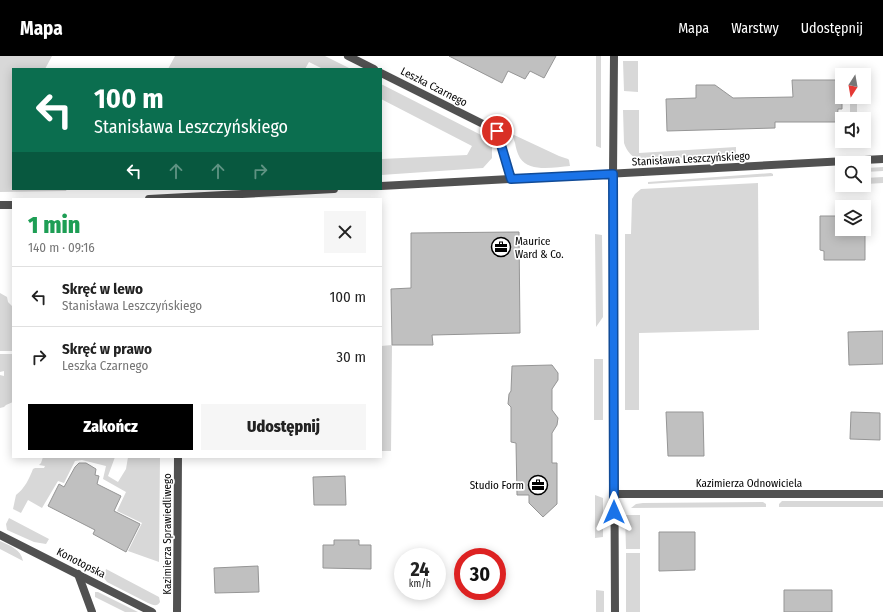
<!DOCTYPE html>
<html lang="pl">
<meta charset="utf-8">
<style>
:root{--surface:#fff;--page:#f6f6f6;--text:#222;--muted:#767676;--line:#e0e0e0;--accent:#000}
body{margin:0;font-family:"Fira Sans Condensed",sans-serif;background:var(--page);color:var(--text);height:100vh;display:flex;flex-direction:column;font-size:15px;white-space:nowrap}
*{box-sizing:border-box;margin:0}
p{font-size:13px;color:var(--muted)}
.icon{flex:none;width:22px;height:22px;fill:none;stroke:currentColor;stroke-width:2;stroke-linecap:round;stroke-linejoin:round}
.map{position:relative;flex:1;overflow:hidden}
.sheet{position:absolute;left:12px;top:142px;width:370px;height:260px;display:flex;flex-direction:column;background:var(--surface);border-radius:0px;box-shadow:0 2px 10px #0003}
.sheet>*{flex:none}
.guide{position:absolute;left:12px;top:12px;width:370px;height:122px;border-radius:0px;box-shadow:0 2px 10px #0003;background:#0b6e4f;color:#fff;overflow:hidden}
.needle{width:26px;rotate:191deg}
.controls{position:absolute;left:835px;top:12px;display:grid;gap:8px}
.controls a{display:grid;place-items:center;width:36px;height:36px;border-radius:0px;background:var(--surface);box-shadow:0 2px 10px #0003;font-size:20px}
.speed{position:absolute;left:394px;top:492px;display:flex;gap:8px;font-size:20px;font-weight:700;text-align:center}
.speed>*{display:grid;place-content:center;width:52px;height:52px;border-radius:50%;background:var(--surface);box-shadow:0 2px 10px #0003;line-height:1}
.speed small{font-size:10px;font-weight:400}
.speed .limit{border:6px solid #d22;background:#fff;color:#111}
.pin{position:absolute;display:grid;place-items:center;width:34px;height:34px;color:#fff;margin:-17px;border:2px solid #fff;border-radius:50%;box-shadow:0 1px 4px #0007}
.me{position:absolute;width:44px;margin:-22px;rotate:0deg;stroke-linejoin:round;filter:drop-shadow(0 0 3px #0008)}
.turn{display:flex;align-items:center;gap:14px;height:84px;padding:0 16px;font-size:18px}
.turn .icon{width:52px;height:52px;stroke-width:2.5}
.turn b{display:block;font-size:28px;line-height:34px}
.lanes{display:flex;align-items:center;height:38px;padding:0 16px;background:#0003;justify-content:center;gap:20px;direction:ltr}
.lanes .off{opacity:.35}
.round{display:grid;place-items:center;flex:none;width:42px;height:42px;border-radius:0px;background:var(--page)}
.summary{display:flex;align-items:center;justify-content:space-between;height:68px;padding:0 16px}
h1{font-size:24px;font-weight:800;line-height:30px;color:#1e9e55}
.cta{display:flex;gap:8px;margin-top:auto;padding:8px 16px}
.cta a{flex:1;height:46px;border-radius:0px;background:var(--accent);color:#fff;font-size:16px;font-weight:800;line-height:46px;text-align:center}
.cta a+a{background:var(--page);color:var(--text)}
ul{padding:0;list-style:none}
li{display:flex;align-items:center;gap:12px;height:60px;padding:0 16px;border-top:1px solid var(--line)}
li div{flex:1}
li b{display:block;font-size:15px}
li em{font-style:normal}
header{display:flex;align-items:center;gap:24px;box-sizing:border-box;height:56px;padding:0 20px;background:var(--accent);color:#fff}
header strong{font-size:19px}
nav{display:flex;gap:22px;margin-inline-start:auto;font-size:14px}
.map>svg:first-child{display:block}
.green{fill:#d8d8d8}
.building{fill:#c0c0c0;stroke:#959595}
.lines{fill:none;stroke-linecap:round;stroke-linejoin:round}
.lane{stroke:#515151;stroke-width:8}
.street{stroke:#515151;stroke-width:8}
.route-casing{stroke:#114b97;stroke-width:10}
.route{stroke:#1a73e8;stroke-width:7}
.labels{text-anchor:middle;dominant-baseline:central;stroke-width:3.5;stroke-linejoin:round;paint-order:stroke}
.street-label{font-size:11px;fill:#000;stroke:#fff}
.poi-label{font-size:11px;fill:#000;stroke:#fff;text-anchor:start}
</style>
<header>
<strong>Mapa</strong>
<nav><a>Mapa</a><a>Warstwy</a><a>Udostępnij</a></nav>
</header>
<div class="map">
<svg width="883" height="556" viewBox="0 0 883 556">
<rect width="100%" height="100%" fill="#fff"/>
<path class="green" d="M0,0H52L45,13H13V133H67L66,135L0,136Z
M175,0H325L351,13H323L309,6L305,13H168Z
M596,0H601V92L596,90Z
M623,5H638V36L624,35Z
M381,28L487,82L492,90V102L483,112L381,119V103L467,99L472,90L381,43Z
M850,41H857V63H850Z
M623,54H639V97L736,91V99L640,104C632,101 627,96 624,87Z
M512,78L559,100L568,103L569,104L570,110C555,111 530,117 520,102C517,97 516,92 515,87C514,84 513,81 512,78Z
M883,111V115L865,116V114L867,112Z
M771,117L773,118V120L648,128V126Z
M883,121V127L866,128L865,122Z
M758,127L759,274L639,277V354H625V178H631L632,143L635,138L641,133Z
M595,178L602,179L603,261L596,271Z
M0,237L7,241L8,246L13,251V295H0Z
M392,289L391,395H381V290Z
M0,298H13V346L6,349L4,351L0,352V319L4,320V315L0,316Z
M594,303H603V364H594Z
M43,401H115L108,420L118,426L126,413L128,401H160L159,506L128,495L142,467L117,455L126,436L103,423L106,410L82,404L75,405L64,427L58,425L42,452L28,444L21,457L13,453L16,439C25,432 29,423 33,413L35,412H44L45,410L39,409L41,407Z
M595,439L603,442V481L595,482Z
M782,445H883V451H779V448Z
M763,446L766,448V451L631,452L636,448L643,447Z
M625,459H640V493H626Z
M9,462L49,483L46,488L34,486L7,474L6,468Z
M0,485C10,490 21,493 23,505L0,493Z
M626,497H640V556H626Z
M106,513L159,541L160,546C157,551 153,549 148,547L107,526L104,522Z
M596,534L604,535V556H596Z
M95,536H98L138,556H125L95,541Z"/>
<path class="building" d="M449,0H556L544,22L530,15L525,23L508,15L502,27Z
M792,24H842V53H838L837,66H775V72L667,75L666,43L696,42V29H715L733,42L793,41Z
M820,160H842V173H864V160H865V204H824V195L820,194Z
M519,176L520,277L432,279L433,289H392L391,233L411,232V177Z
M883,275V308L849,309L848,276Z
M552,309L558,317V324L552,333V354L558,362L557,369L552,377V407H557V448L543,461L529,447V439H517L516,387L511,386V351L508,348L509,338L511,335L512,310Z
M666,356H703L704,400H668Z
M851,356L880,357V384L850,383Z
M79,407H86L96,413L95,419L99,420L97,428L121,440L114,455L140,468L126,496L93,478L95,474L48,450L59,428L64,431L75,411Z
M345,420L346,449H314L313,421Z
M659,476H695V514L659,515Z
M334,484H359V489H371V513L323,512V489H334Z
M258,510L259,536L215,537L214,512Z
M784,534H832V556H784Z"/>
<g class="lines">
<path class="lane" d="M78,518L92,556"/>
<path class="street" d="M348,0L374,13
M614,0L613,118L615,556
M381,17L497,75L511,123
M381,130L883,103
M149,143L334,133
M0,149H13
M614,438H883
M0,479L152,556
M177,556L178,401"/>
</g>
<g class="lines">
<g class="route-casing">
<path id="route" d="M497,75L511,123L613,118L614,456"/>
</g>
<use href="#route" class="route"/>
</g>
<defs>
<g id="office-ring" transform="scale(1)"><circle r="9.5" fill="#fff" stroke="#000" stroke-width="1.5"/><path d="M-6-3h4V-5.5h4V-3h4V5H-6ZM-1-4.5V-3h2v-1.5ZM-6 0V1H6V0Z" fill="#000"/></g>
</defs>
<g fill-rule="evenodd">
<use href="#office-ring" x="501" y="191"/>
<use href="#office-ring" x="538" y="429"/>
</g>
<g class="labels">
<g class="street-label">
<text transform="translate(434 31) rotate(27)">Leszka Czarnego</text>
<text transform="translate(691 103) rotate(-3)">Stanisława Leszczyńskiego</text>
<text x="749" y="427">Kazimierza Odnowiciela</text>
<text transform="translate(167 478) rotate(-90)">Kazimierza Sprawiedliwego</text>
<text transform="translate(81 507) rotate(27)">Konotopska</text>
</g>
<g class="poi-label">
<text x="515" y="185">Maurice<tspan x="515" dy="13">Ward &amp; Co.</tspan></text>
<text x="524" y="429" text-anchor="end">Studio Form</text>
</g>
</g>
</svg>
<div class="controls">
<a><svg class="needle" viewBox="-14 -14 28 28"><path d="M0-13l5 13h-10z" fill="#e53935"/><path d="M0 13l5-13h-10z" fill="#767676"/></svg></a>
<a><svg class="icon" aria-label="sound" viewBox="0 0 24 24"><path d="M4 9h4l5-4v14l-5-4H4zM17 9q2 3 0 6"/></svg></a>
<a><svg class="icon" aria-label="search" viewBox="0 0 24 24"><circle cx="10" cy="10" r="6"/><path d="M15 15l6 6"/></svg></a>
<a><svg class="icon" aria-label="layers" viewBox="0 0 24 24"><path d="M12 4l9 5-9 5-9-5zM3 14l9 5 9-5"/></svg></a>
</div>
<div class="speed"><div>24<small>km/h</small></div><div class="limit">30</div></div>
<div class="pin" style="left:497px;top:75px;background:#d93025"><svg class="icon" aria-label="arrive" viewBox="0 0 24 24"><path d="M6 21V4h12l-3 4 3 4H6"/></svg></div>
<svg class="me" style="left:614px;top:456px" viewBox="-20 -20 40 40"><path d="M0-17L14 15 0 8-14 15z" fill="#1a73e8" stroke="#fff" stroke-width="4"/></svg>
<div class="guide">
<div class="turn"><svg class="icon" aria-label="left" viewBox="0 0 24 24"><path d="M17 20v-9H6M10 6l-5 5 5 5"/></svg><div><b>100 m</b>Stanisława Leszczyńskiego</div></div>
<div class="lanes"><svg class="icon" aria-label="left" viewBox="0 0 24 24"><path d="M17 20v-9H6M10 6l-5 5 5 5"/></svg><svg class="icon off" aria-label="ahead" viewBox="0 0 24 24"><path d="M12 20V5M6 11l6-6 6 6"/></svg><svg class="icon off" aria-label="ahead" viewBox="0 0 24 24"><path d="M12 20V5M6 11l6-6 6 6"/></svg><svg class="icon off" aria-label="right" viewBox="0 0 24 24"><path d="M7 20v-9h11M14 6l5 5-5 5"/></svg></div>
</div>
<section class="sheet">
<div class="summary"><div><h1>1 min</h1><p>140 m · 09:16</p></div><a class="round"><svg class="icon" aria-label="close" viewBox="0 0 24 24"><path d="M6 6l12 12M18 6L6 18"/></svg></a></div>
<ul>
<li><svg class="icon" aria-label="left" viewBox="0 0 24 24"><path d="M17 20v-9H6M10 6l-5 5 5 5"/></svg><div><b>Skręć w lewo</b><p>Stanisława Leszczyńskiego</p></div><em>100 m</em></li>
<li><svg class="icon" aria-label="right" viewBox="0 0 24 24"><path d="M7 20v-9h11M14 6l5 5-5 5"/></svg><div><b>Skręć w prawo</b><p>Leszka Czarnego</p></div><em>30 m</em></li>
</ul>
<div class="cta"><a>Zakończ</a><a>Udostępnij</a></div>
</section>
</div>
